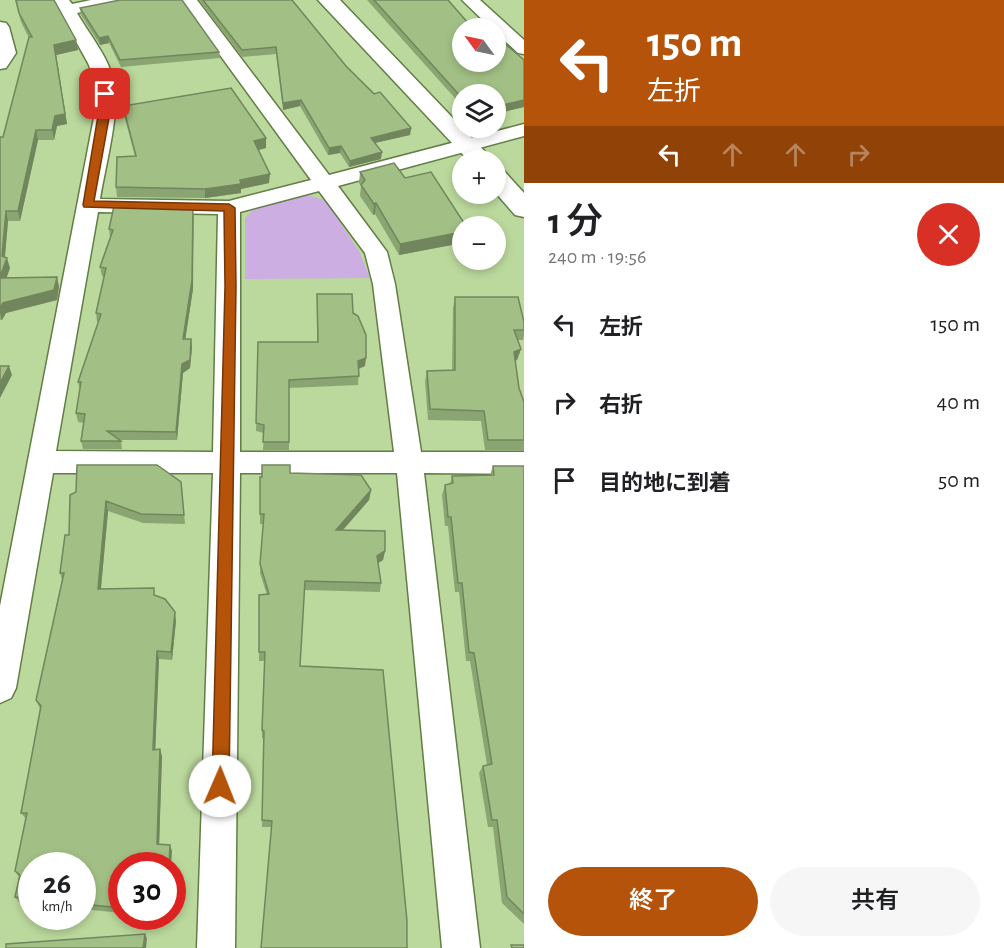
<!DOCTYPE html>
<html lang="ja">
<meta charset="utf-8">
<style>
:root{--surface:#fff;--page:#f6f6f6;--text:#202124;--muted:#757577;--accent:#b45309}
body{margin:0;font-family:"Alegreya Sans","Noto Sans JP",sans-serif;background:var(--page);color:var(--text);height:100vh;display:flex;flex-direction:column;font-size:22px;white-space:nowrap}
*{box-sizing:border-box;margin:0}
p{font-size:20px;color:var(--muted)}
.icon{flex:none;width:33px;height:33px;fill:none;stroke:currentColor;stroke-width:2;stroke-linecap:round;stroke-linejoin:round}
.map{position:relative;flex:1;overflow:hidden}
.panel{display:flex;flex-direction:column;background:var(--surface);width:480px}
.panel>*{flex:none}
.top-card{background:#b45309;color:#fff;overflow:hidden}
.needle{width:39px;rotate:303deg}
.buttons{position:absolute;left:452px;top:18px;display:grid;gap:12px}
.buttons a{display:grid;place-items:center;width:54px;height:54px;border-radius:50%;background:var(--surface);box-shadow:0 3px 9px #0003;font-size:30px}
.speed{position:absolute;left:18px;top:852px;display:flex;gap:12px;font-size:30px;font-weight:700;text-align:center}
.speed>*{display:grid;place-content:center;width:78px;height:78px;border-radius:50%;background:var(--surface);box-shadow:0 3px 9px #0003;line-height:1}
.speed small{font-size:15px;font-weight:400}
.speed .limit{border:9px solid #d22;background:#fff;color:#111}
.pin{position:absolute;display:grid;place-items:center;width:51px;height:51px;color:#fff;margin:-26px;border-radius:12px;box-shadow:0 3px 9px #0006}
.me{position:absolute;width:66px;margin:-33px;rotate:1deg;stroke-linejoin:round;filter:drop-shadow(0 0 4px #0008)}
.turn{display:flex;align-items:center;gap:21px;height:126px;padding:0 24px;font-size:27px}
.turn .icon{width:78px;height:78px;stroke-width:2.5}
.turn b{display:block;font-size:42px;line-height:51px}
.lanes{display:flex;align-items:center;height:57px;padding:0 24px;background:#0003;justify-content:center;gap:30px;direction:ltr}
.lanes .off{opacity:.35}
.round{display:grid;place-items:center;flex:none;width:63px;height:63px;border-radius:32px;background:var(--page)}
.headline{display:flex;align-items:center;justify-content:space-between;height:102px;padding:0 24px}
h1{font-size:36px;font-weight:600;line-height:45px}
.primary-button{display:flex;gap:12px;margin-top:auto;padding:12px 24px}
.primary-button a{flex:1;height:69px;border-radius:36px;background:var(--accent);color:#fff;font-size:24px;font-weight:600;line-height:69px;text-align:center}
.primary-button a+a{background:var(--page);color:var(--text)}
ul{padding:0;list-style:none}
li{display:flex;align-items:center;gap:18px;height:78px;padding:0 24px}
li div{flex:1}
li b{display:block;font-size:22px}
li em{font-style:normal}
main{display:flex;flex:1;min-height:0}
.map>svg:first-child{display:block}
.green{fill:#ccaee3}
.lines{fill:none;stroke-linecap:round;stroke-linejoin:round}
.street-casing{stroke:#627d45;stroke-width:3}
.secondary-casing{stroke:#627d45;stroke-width:3}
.street{fill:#fff;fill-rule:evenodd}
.secondary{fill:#fff;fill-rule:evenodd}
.wall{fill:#8ba572}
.shaded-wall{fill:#71865d}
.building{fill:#a2c085;stroke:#71865d;stroke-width:1.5}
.route{fill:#b45309;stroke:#753606;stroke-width:1.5}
</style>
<main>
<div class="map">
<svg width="524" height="948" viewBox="0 0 524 948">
<rect width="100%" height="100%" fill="#bbd99d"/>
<path class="green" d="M307,195L325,200L359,251L370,278L245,279V218L256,207Z"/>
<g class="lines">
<g class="street-casing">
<path id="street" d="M53,0H69L72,4L91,0H124L122,4L77,13C89,34 110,59 114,83C120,114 105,167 100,199L229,201L311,180L180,0H197L329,175L524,124V136L338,186L387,252L395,284L421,452H524V474L424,473L480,948H442L397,473H240L235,948H197L213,473H53L16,688L11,698L0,703V606L96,107V82L88,63ZM319,191L365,253L373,284L394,452H240V212ZM98,212L218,214L213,452L56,451Z
M462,0H480L524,40V54L518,53L495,32V28H491Z
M0,22L6,23L9,27L16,53L6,68L0,69Z"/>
</g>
<g class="secondary-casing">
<path id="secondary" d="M318,0H340L493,160H468Z
M495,168L504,171L524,193V217L515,215L495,192Z"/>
</g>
<use href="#street" class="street"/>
<use href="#secondary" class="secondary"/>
</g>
<path class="wall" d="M15,0L76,40L78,50L56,55L67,124L57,126L54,140H38L20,221H8L5,257L10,268L6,278L57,277L59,287L57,300L6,313L2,320H0V137H3L29,38L21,22Z
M199,0H292L346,66L411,128L410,135L375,143L381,159L349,167L340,153L328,155L300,106L283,110L276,54L242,57Z
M367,0H448L469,24L524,107L495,114V94H462V106Z
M80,8L219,52L220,58L121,67L109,43L100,45L81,15Z
M123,106L266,148L258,150L269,183L241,189V193L205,198L117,197L116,187L135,156L124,115Z
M360,172L405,178L462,226V243L399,255L375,214L373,215L360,196L361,186L359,183Z
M194,216L193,289L185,339H191L192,348L190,368L183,373L177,440H119L121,441L122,449H83L81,441L84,423L78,422L76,413L80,391L78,382L99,322H97L96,313L104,277L102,276L100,267L110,237L109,229Z
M317,294L353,313L365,366L359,369L358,385L289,388V450H263L264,433L256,431L258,342H317Z
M455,297L524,322V336L523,340H517L521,349L517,360L515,361L519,388L524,402V450H485L481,421L428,420L425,381L427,371L452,370L453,308Z
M493,466H524V924L502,903L493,827H488L479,773L483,766L487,765L470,661H466L459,592H455L448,526H445L442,495L445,485L450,484L452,476L490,475Z
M290,473L371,490L369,500L343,530L385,551L383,560L378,563L381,583L380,592L305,590L271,827H262L264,738H262V730L265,661H259V595H267L260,573L263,524H260V477Z
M181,482L185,524L143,523L108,511L101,589L155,595L176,621L172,660L159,659L155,750L162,756L159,844L172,851L122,866V913L82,909V866H32V903L19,902L15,897L19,877L15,871L26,819L21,813L40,709L36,700L62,580L60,573L69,535L70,495Z"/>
<path class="shaded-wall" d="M108,36L109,43L100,45L99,38Z
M76,40L78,50L56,55L67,124L57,126L54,140L52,130L55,116L54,45Z
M301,100L300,106L283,110V103Z
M524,100V107L495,114V107Z
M411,128L410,135L370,144L371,138Z
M36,130L38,140L20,221L18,211Z
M266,138V148L254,151V141Z
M341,146L340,153L328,155L329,148Z
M382,152L381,159L349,167L350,161Z
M270,174L269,183L241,189V193L205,198V189Z
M376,203L375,214L373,215L374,204Z
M193,207V289L184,348L183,339Z
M6,211L8,221L4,266L7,258L10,268L3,288L0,279Z
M462,232V243L399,255L400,244Z
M57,277L59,287L57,300L6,313L2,320L0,313V308L3,303Z
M191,339L192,348L190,368L183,373L177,440L176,432L182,364Z
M521,349L517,360L511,362L514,352Z
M366,358L365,366L357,369L358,361Z
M9,366L12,375L0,398V383Z
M371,490L369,500L335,539L336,530Z
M106,501L108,511L100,598L98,589Z
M385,551L383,560L375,565L377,556Z
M175,612L176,621L172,660L171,652Z
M157,651L159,659L155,757L153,750Z
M160,749L162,756L159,850L157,844Z
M170,845L172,851L171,866H169Z
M145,934L147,939L146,948H143Z"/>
<path class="building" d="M16,0H54L76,40L54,45L65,114L55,116L52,130H36L18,211H6L2,256L7,258L0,277V137H3L29,37H32L19,13Z
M120,0H182L219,52L120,60L108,36L99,38L80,8Z
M203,0H292L346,66L374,94L380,92L411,128L371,138L382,152L350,161L341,146L329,148L301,100L283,103L276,47L242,50Z
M374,0H448L469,24H473L479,28H462V62H495V37H497L524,60V100L495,107V94H462V98Z
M231,88L266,138L254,141L270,174L240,180L241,184L205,189L116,187L117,157L136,156L123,106Z
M394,163L405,178L431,172L466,226H462V232L400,244L376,203L374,204L361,185L365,180L360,172Z
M114,206L193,207L192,280L183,339H191L190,360L182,364L176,432L107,431L121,441H81L85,414L76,413L81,382H78L101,314L96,313L106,268L100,267L113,230L109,229Z
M57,277L54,290L3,303L0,308V278Z
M317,294H352L353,313L358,316L366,335V358L358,361L359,376L289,380V442H263L264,425L256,423L258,342H318Z
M455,297H518L524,322V330H514L521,349L514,352L519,388L524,402V440H488L484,411L430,409L427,371L455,370Z
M0,366H9L0,383Z
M77,465H157L181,482L184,515L141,514L106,501L98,589L154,588V595L165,599L175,612L171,652L157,651L153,750L160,749L157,844L170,845L169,866H122V908L82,904V866H32V898L15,897L20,875L15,871L27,813H21L41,706L36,700L64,573H60L65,535H69L70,495L76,492Z
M262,465H290V473L361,475L371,490L336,530L385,531V551L377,556L381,583L305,581L300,666L383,670L407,921V948H261L272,821L262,820L264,731L262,730L265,652H259V595L269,594L260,564L264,514H260V477H262Z
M493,466H524V914L507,897L497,820H492L483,766L492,764L474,653L469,652L462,583H458L451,517H448L445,485L453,483L452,476L494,475Z
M145,934L143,948H6V944Z
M511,945H524V948H512Z"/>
<path class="route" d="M102,92L110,94L111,107L94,201L229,204L235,208L236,286L229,786L226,792L220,795L214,792L212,786L225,286L224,211L84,207L83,205Z"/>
</svg>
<div class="buttons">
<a><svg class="needle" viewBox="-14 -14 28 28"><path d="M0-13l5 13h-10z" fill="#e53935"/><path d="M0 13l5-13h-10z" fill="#757577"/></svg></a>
<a><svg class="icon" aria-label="layers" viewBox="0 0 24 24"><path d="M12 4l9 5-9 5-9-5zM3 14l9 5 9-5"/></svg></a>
<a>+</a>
<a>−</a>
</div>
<div class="speed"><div>26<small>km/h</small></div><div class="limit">30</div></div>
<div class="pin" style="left:105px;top:94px;background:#d93025"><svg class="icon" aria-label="arrive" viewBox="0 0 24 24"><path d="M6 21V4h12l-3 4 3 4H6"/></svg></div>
<svg class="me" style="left:220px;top:786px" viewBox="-20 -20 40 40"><circle r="19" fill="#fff"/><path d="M0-13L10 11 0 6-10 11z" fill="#b45309"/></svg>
</div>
<section class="panel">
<div class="top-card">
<div class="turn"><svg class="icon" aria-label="left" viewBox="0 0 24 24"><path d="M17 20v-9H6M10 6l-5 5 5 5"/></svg><div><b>150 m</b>左折</div></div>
<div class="lanes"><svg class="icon" aria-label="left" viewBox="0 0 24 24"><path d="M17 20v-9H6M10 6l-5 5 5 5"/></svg><svg class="icon off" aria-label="ahead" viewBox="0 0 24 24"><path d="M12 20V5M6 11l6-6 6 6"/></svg><svg class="icon off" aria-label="ahead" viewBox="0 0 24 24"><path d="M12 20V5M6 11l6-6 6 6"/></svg><svg class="icon off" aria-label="right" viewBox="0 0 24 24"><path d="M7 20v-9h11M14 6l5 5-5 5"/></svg></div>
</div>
<div class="headline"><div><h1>1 分</h1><p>240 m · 19:56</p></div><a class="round" style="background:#d93025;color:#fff"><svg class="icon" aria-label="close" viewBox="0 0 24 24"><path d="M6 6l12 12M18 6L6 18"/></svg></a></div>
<ul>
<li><svg class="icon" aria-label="left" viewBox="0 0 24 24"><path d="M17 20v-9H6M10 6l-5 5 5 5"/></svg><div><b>左折</b></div><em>150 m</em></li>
<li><svg class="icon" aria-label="right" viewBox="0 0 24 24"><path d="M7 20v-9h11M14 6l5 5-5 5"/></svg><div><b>右折</b></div><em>40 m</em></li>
<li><svg class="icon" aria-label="arrive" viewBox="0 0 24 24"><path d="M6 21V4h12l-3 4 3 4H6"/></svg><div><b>目的地に到着</b></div><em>50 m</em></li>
</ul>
<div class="primary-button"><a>終了</a><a>共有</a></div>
</section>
</main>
